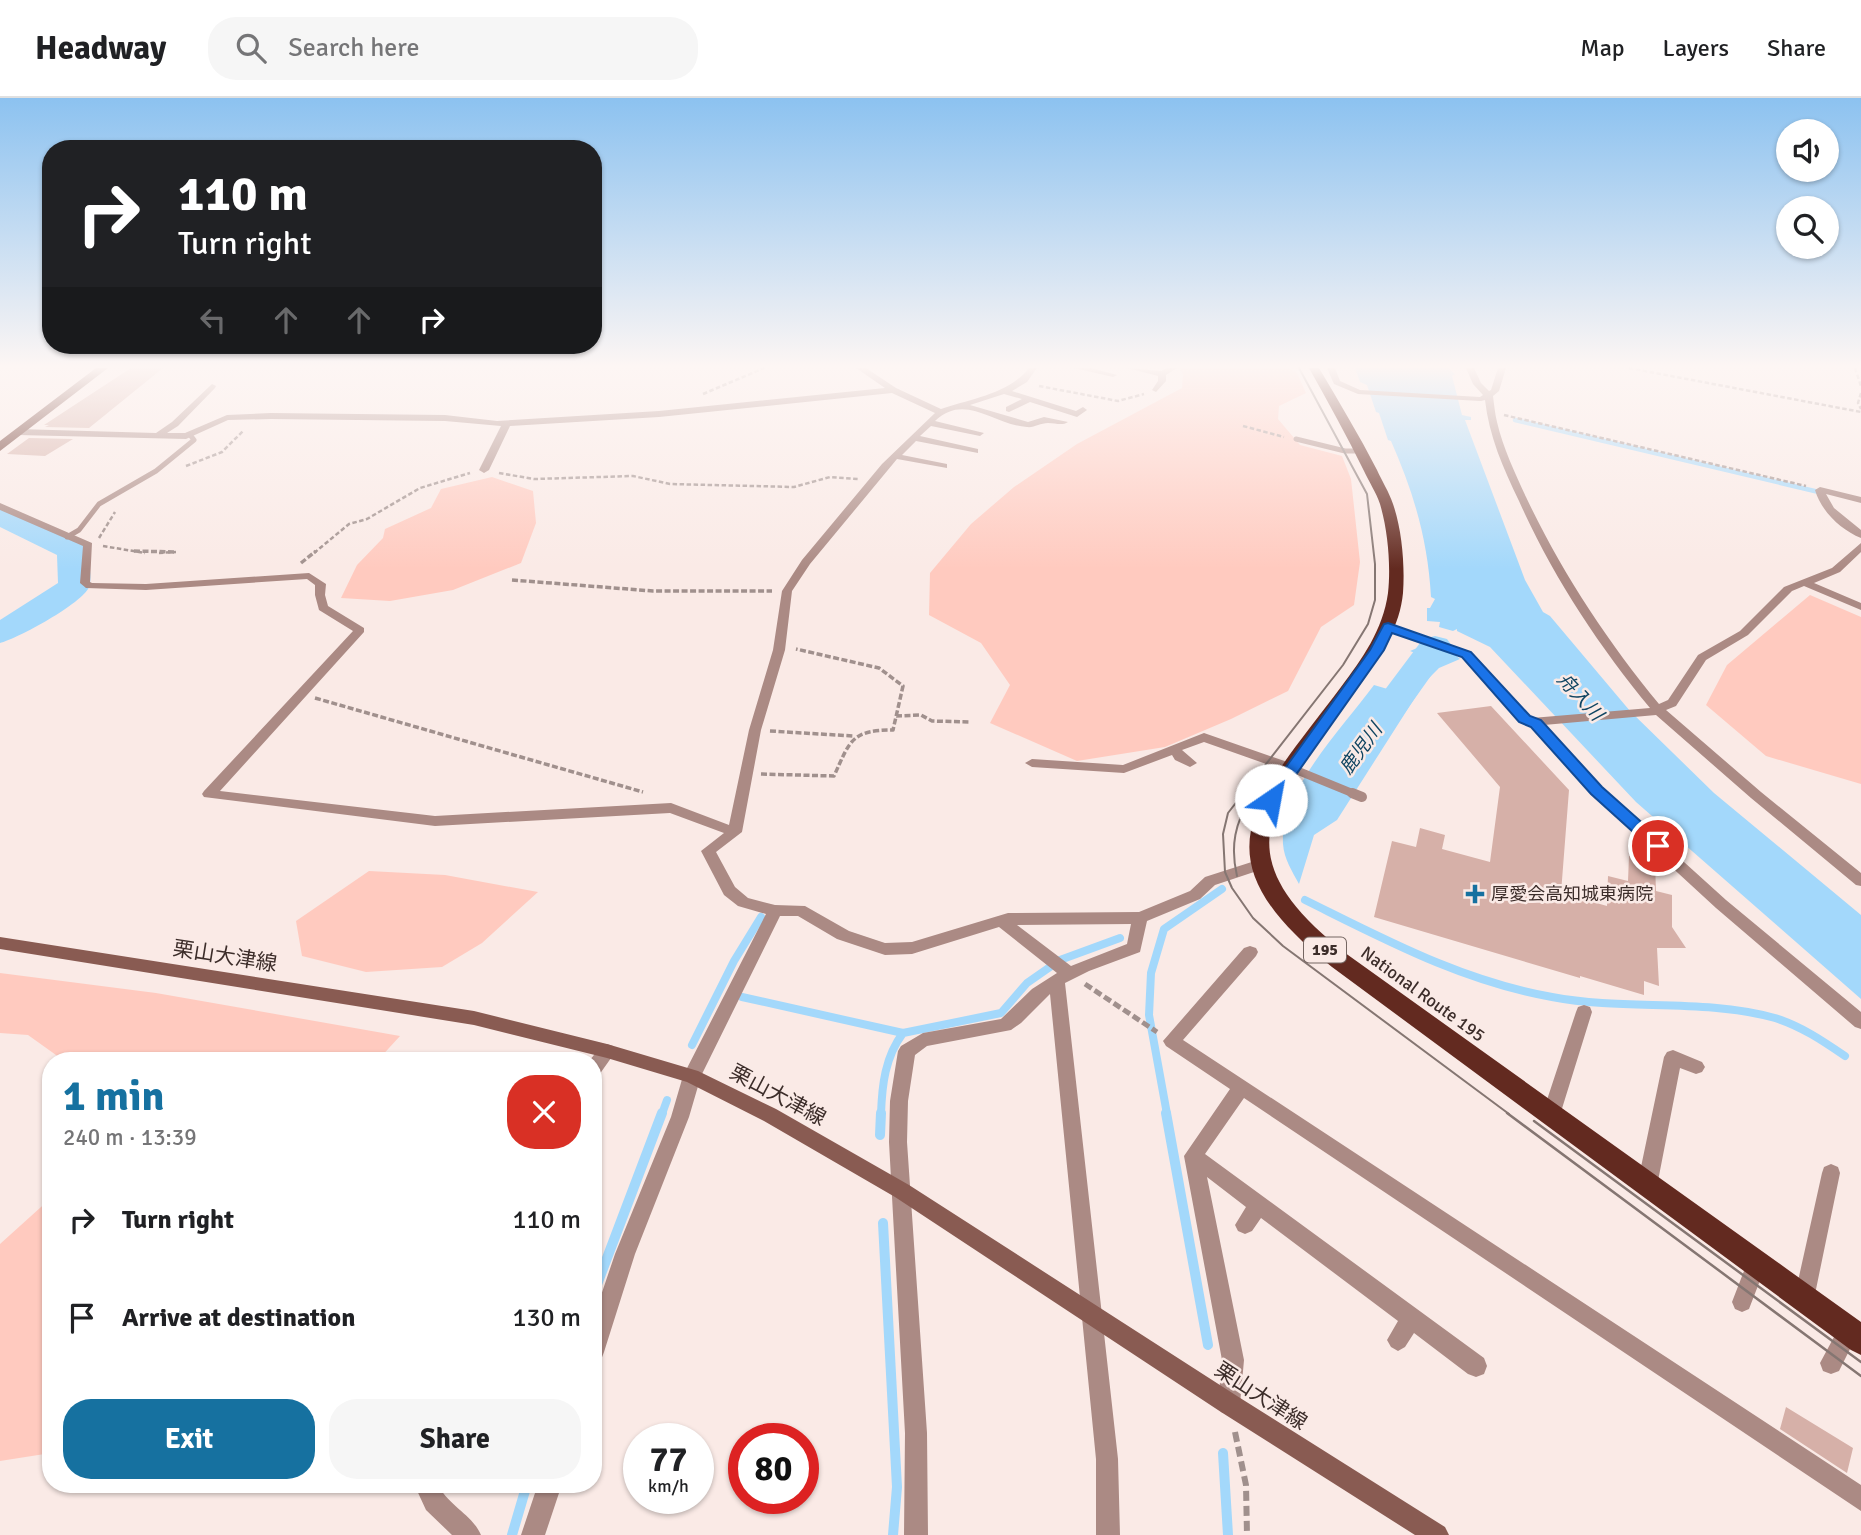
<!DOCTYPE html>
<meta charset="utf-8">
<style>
:root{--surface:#fff;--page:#f6f6f6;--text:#202124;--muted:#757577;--line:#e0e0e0;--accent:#1671a0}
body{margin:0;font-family:Signika,"Noto Sans JP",sans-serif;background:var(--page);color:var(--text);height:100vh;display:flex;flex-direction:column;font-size:26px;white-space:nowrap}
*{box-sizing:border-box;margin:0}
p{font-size:23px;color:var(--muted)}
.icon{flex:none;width:38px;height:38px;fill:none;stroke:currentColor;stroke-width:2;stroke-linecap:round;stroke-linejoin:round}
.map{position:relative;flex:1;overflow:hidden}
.panel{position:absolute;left:42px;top:954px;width:560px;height:441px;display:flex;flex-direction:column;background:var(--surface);border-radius:28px;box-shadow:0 2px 5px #0004}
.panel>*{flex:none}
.guide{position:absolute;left:42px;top:42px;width:560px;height:214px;border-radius:28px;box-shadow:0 2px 5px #0004;background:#202124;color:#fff;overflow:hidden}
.buttons{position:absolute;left:1776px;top:21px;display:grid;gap:14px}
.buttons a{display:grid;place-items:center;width:63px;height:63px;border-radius:50%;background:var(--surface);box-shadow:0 2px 5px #0004;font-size:35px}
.speed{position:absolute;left:623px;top:1325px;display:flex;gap:14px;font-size:35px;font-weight:700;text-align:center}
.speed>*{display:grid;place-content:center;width:91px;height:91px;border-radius:50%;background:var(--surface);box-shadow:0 2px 5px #0004;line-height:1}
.speed small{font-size:18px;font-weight:400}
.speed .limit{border:10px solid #d22;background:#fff;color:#111}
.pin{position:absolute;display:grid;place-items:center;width:60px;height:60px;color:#fff;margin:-30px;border:4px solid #fff;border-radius:50%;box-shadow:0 2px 7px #0007}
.me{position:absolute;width:77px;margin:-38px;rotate:33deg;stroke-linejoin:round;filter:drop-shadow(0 0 5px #0008)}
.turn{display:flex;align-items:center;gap:24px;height:147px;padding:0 21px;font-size:32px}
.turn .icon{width:91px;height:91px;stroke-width:2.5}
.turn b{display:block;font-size:49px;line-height:60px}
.lanes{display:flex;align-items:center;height:66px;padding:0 21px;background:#0003;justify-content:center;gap:35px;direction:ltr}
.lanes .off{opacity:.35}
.round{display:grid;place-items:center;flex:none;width:74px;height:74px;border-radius:28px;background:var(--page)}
.head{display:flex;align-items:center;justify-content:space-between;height:119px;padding:0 21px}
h1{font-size:42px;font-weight:800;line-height:52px;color:var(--accent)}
.action{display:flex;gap:14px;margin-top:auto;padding:14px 21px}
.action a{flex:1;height:80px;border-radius:28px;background:var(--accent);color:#fff;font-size:28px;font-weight:800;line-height:80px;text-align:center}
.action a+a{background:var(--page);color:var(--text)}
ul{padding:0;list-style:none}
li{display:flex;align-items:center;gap:21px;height:98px;padding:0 21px}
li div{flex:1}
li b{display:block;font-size:26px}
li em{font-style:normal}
header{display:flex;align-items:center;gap:42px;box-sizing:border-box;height:98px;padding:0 35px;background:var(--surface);border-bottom:2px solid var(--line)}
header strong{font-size:33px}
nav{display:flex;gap:38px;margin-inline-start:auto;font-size:24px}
.search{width:490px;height:63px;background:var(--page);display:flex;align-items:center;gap:18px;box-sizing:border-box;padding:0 24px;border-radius:28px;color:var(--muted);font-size:26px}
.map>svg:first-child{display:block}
.green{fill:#ffcabf}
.water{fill:#a3d8fb}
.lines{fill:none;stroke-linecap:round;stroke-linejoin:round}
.stream-far2{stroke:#a3d8fb;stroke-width:4.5}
.stream-far1{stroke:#a3d8fb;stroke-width:8}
.stream{stroke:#a3d8fb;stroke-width:10}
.river{fill:#a3d8fb;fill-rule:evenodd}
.building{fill:#d6b0a8}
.path-far3{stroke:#a0908d;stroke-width:2.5;stroke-dasharray:4.5 2.5;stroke-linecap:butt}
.path-far2{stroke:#a0908d;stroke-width:3.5;stroke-dasharray:6 2.5;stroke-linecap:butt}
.path-far1{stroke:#a0908d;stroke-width:5;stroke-dasharray:8 3.5;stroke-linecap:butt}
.path{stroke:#a0908d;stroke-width:6;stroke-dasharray:10 5;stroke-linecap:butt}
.service-far2{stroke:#ab8a84;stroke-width:5}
.service-far1{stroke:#ab8a84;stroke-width:8}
.service{stroke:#ab8a84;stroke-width:10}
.minor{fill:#ab8a84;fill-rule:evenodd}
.tertiary{fill:#ab8a84;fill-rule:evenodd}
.secondary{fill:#895b52;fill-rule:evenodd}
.trunk{fill:#632a20;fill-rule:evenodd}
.tram-far1{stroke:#857672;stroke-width:2}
.tram{stroke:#857672;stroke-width:2.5}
.route{fill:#1a73e8;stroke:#114b97;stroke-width:2}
.poi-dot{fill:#1671a0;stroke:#faeae6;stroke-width:2.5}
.labels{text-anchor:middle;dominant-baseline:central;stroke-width:5;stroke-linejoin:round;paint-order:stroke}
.shield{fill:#faeae6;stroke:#756662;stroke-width:2}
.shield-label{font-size:16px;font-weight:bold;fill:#3c2d2a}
.poi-label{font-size:18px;fill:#3c2d2a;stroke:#faeae6;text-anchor:start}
.street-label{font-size:18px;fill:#3c2d2a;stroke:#faeae6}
.water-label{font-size:19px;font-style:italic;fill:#104562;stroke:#faeae6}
.near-street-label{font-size:21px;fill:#3c2d2a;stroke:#faeae6}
</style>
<header>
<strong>Headway</strong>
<div class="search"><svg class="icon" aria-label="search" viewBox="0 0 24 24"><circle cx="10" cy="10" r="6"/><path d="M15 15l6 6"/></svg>Search here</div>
<nav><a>Map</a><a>Layers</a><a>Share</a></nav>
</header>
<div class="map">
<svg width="1861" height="1437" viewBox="0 0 1861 1437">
<rect width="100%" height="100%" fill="#faeae6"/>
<path class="green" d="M1179,270H1289L1297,275L1306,295L1279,308L1278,321L1300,347L1342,358L1351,381L1360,464L1354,507L1321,529L1288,593L1231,621L1165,649L1077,663L990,625L1010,587L981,545L929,517L930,475L971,426L1014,389L1077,346L1182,290L1183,276Z
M492,379L533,393L536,425L521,465L453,492L390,503L341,500L357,467L383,440L385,431L431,410L441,391Z
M1810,497L1861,519V686L1766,658L1706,607L1727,567Z
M369,773L445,777L538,794L482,845L442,869L366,874L302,858L296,823Z
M0,875L156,895L400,938L378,962H63L28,937L0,935Z
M51,1100V1355L0,1363V1146Z"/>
<path class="water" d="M1355,270H1448L1455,276L1452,278L1462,317L1471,319V322H1465L1525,482L1543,514L1550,518L1630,613L1714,695L1861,817V901L1636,704L1490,549L1457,533V531L1453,533L1439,529L1440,524L1427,523V510H1430L1435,501L1431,499C1428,443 1414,395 1391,343L1388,342L1379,315L1376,314L1367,287L1360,284Z
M1427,546L1451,553L1460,561L1439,570L1425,584L1337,722L1314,737L1299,786C1292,773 1284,761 1283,746C1280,693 1344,628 1374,587L1401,595L1428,560L1410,553Z"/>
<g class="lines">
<path class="stream-far2" d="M1515,322L1823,395"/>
<path class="stream-far1" d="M1305,802C1386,842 1462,883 1552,899C1626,913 1702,900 1775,920C1801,928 1823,943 1845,958
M742,899L903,935
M692,947L734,863L761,819
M662,1016L667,1002
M881,1016C882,987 885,959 903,935L1001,915L1027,885L1060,862L1120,840
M1167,1016L1149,917L1151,875L1164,831L1222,791"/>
<path class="stream" d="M1166,1015L1208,1247
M880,1037L881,1015
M883,1125L897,1389L893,1437
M593,1197L662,1015
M1223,1355L1228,1437
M512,1437L527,1386"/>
<path class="river" d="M0,409L83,447C88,455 93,479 89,489C83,505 17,541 0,545V522L58,485L57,457L0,429Z
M1435,538L1447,541L1452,548L1389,637L1376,640L1363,637L1358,629L1363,621L1423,541Z"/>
</g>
<path class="building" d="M131,270H163L89,330L45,329L49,327H44Z
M29,340L73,341L45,358L7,356Z
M1491,608L1569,692L1561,795L1607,808L1608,778L1628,783L1629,758L1655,765L1656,793L1672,797V829L1686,850H1657L1659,888L1644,883V897L1580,878V880L1374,819L1392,743L1416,749L1420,730L1445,737L1442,751L1490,764L1500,689L1437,615Z
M1786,1309L1853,1350L1847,1375L1780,1331Z"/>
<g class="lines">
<path class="path-far3" d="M1629,270L1861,314
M1855,270L1861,288
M1039,288L1118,303L1144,296
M1861,295L1858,305L1861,311
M703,296L764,270
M1504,317L1806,388
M1243,328L1284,339
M186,368L222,354L243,333
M499,375L534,381L633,378L670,386L794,389L830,379L858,381
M99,440L115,414
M103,448L145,455
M159,455L176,454
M314,455L349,426L367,421L420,390L470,375"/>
<path class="path-far2" d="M134,453L176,454
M301,465L316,453
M512,482L653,493H772
M315,600L643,694
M896,618L921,617L932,623L970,624
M770,633L853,638
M761,676L834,678C850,643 851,632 893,632L903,588L879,570L796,551"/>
<path class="path-far1" d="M1085,886L1157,934"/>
<path class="path" d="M1235,1334L1246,1387L1247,1437"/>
<path class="service-far2" d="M1296,341L1345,353H1361
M67,439L79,432L99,406L156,373L194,342L191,338"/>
<path class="service-far1" d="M1291,670L1357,697"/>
<path class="service" d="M1352,695L1362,699"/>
<path class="minor" d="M856,270H866L896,290L941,311C970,301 1009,296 1029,270H1037L1027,284L1012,293L1076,313L1083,309L1087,312L1077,319L1030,304L1009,314L1006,313V309L1022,301L1004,296L970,307L1028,324L1044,319L1068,324C1062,328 1056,325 1048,325C1040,325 1034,330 1027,329C994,327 965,294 935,323L984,335L980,338L931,328L920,338L978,351V355L916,343L902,357L947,366V370L897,361L810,466L792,493L785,552L761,632L742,734L716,754L735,789L748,800L775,807L805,808L849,833L885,845L912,844L1008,815L1139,814L1190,793L1205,779L1261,761L1268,766L1266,770L1215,787L1200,801L1147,823L1140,854L1089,873L1065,885L1118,1361L1120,1437H1096V1361L1050,896L1021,925L1011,932L927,948L915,957L908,1003L907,1044L927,1335L928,1437H904L905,1335L889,1044L890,1003L898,953L901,948L923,935L1001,921L1032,891L1057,875L999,829L912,856L885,857L837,841L798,818H780L701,978L689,1019L635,1156L604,1254L601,1262L593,1265V1221L615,1156L671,1019L683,978L766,816L738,808L724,797L701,753L724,735L670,715L435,728L204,699L202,696L204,693L353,533L319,512L315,497V487L307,481L146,492L86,490L80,485L83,448L0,412V405L92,445L90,484L92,485L146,486L309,475L326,486L325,497L328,508L364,530V534L220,693L435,718L671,705L729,727L749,632L773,552L782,493L802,462L882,366L935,315L892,295L659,319L510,328L489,372L484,375L479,372L501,328L445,323L271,321L228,322L186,341L18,337L14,334L18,331L156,335L172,324L212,286L216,288L215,290L178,328L167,335H185L227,317L271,315L445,317L497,323L659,313L885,290ZM1131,826L1127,846L1071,868L1017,827Z
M1074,270H1091L1117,277L1113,279Z
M1127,270L1161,273L1167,270H1177L1166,277V283L1156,294L1152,292L1158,283V278Z
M1466,270H1474L1481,285L1489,293L1491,292L1498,270H1506L1499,293L1493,298C1494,306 1495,316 1497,324C1503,350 1515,375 1526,399C1561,473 1607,543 1659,606L1668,602L1698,557L1740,533L1784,489L1832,470L1861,445V454L1840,474L1814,485L1861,505V512L1804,488L1792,493L1748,537L1706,562L1676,608L1666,612L1761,694L1861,775V788L1856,787L1751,700L1656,617L1544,627L1601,689L1726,802L1861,914V931L1855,929L1716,810L1591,695L1531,628L1525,627L1463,558L1382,529L1384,527H1392L1471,554L1532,620L1650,610C1598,547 1552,477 1519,403C1503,370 1489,338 1485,302L1481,303L1477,301L1483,297L1473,286Z
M1820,389L1861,399V405L1826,396L1834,410L1861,432V440C1841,432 1821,413 1815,392Z
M1204,635L1296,667L1298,670L1291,674L1286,673L1204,644L1182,652L1197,665L1190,669L1175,662L1172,657L1124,675L1032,669L1025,665L1032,661L1123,667Z
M1250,848L1256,850L1258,854L1256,858L1183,942L1861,1387V1413L1244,1000L1205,1056L1484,1260L1487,1268L1484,1276L1476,1279L1468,1276L1414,1235L1405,1249L1398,1253L1391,1249L1387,1242L1398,1223L1261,1120L1252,1133L1245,1136L1238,1133L1235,1127L1246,1109L1207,1079L1244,1262L1240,1306L1237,1314L1229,1317L1221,1314L1218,1306L1222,1262L1184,1058L1230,991L1166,948L1163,943L1244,850Z
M1584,907L1590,909L1592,914L1560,1017L1557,1023L1551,1025L1545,1023L1542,1017L1576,914L1578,909Z
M607,946L613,948L616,953L599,977L593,979V962H590L601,948Z
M1673,952L1702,964L1705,969L1702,974L1696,976L1680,970L1657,1088L1654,1094L1647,1097L1640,1094L1637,1088L1664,959L1667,954Z
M1831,1066L1838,1069L1840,1075L1814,1201L1811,1208L1804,1211L1797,1208L1794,1201L1822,1075L1824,1069Z
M1756,1157L1763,1160L1766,1167L1749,1211L1742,1214L1735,1211L1732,1204L1749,1160Z
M1848,1222L1855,1226L1859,1233L1839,1273L1831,1276L1823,1273L1820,1265L1841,1226Z
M414,1386H438C447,1407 472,1416 481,1437H452L426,1412Z
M538,1386H562L545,1437H521Z"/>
<path class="tertiary" d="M1327,270H1335L1340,283L1360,292L1480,299L1484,301L1480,303L1358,296L1334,286Z"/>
<path class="secondary" d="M0,839L474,913L607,946L698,973L776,1011L909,1087L1237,1298L1445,1429L1449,1437H1415L1221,1314L895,1099L764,1023L687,984L607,960L474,927L0,851Z"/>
<path class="trunk" d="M96,270H108L0,353V343Z
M1309,270H1319C1339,304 1359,337 1377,372C1382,383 1389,394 1393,406C1402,432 1405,467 1403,495C1400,528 1382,555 1364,581C1284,694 1206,748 1348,857L1861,1224V1257L1851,1252L1332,869C1192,757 1254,705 1341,589C1362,561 1383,532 1388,495C1391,468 1388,433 1380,406C1376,394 1369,384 1364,373C1347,338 1328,304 1309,270Z"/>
<path class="tram-far1" d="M1299,270L1367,396L1375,466V502L1368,526L1343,567L1228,715L1223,736L1225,774L1232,790L1253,820L1283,848L1509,1016
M1237,778C1230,748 1235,725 1251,699"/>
<path class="tram" d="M1507,1015L1861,1278
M1534,1023L1861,1264"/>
</g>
<linearGradient id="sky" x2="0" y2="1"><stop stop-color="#8cc2f0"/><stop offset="0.57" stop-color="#fdf6f4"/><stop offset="1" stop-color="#fdf6f4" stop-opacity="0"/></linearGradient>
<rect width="1861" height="471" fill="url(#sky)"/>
<path class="route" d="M1388,525L1471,554L1530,618L1541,622L1602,689L1664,744L1666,748L1664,752H1653L1591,696L1531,629L1519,624L1462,559L1392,535L1384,552L1276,705H1265L1263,702L1265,698L1370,552L1384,526Z"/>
<path class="poi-dot" d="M1471.5 785.5h7v7h7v7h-7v7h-7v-7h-7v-7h7z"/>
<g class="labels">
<rect class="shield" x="1304" y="839.5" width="42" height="25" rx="5"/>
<g class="shield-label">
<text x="1325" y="852">195</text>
</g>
<g class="poi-label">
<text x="1491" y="796">厚愛会高知城東病院</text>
</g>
<g class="street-label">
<text transform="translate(1423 896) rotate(36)">National Route 195</text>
</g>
<g class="water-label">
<text transform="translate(1580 599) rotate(47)">舟入川</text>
<text transform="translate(1361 651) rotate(-54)">鹿児川</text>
</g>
<g class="near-street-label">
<text transform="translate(225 858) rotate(9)">栗山大津線</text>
<text transform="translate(778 997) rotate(28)">栗山大津線</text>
<text transform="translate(1261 1298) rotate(33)">栗山大津線</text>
</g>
</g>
</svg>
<div class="buttons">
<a><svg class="icon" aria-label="sound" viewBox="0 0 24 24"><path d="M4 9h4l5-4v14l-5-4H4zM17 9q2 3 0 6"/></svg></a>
<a><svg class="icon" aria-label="search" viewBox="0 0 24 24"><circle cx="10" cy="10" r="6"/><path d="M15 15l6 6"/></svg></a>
</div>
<div class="speed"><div>77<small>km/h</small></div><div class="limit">80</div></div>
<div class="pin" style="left:1658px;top:748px;background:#d93025"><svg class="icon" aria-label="arrive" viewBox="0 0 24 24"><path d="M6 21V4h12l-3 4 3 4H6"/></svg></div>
<svg class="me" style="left:1271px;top:702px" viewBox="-20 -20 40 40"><circle r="19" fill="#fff"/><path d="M0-13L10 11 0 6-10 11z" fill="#1a73e8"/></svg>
<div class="guide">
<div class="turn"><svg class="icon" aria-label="right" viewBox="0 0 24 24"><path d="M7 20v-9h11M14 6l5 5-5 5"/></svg><div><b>110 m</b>Turn right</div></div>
<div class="lanes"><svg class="icon off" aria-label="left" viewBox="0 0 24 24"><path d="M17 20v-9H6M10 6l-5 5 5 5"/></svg><svg class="icon off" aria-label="ahead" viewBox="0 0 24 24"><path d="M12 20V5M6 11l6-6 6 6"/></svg><svg class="icon off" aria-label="ahead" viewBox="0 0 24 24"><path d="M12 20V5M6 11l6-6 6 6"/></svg><svg class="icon" aria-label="right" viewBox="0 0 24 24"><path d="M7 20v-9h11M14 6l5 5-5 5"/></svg></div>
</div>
<section class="panel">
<div class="head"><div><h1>1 min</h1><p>240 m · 13:39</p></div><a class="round" style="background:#d93025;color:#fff"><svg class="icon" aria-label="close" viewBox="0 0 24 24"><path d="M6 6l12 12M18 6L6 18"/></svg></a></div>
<ul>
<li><svg class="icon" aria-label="right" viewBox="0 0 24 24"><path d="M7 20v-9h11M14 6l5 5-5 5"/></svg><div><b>Turn right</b></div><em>110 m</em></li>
<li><svg class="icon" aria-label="arrive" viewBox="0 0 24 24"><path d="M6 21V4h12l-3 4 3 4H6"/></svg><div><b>Arrive at destination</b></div><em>130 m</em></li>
</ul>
<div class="action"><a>Exit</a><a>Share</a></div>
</section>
</div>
